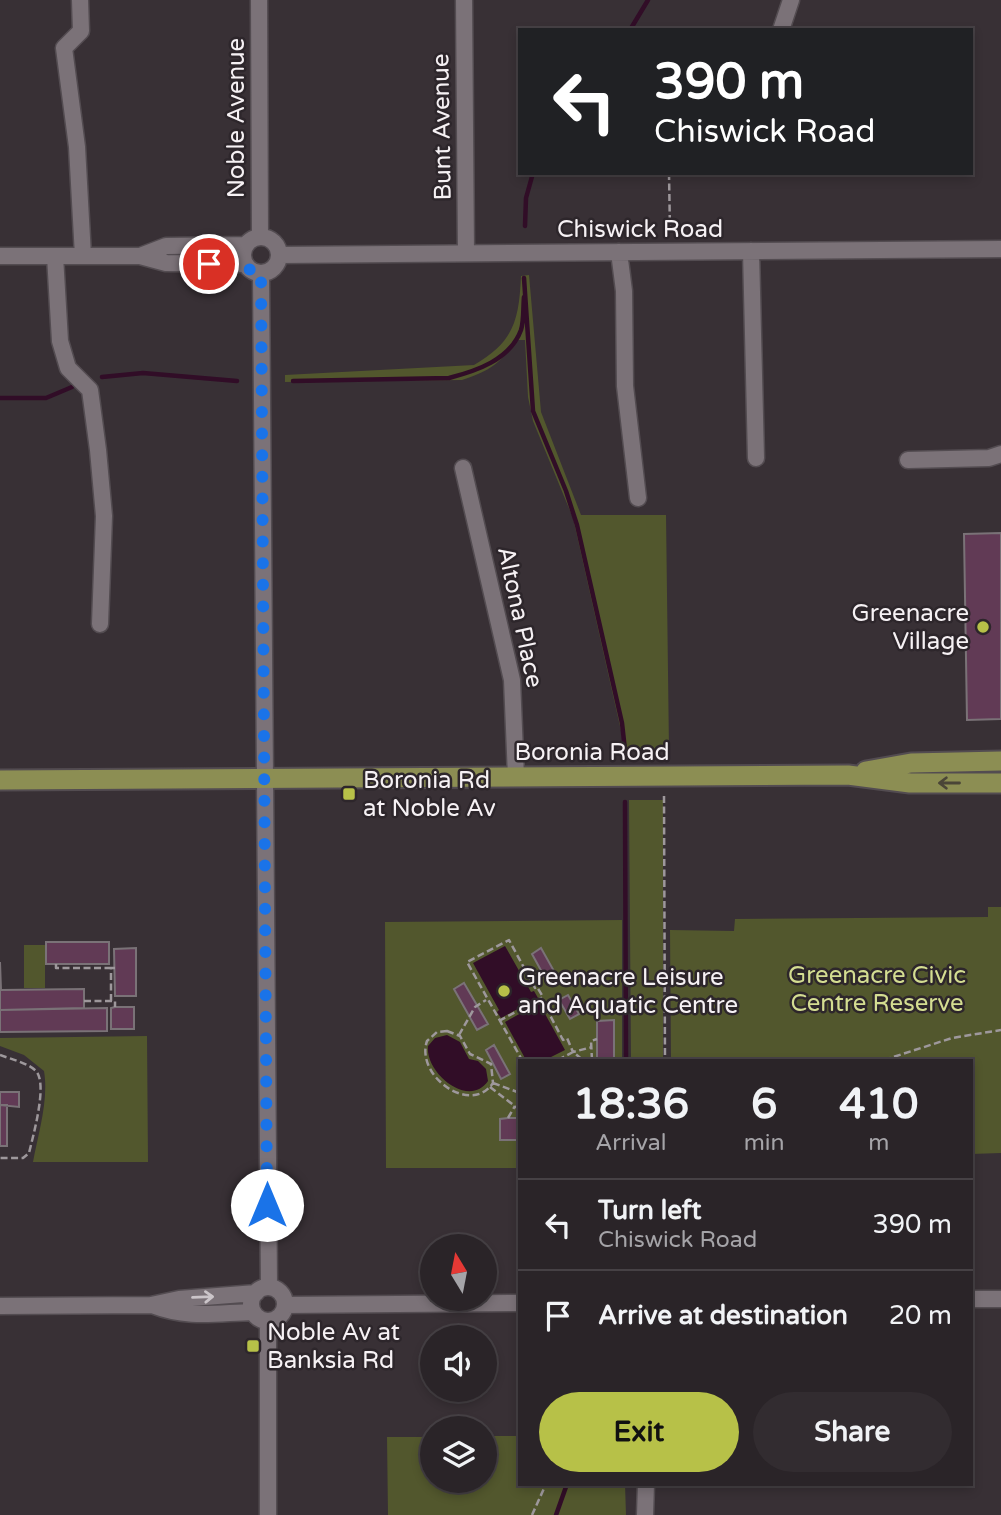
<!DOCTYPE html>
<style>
:root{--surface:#2a2428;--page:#322c30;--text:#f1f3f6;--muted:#a5a4a8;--line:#464145;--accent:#b7c148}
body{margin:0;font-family:"Varela Round",sans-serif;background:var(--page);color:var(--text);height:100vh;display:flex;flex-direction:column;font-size:26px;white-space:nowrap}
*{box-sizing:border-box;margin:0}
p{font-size:23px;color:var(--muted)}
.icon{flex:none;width:38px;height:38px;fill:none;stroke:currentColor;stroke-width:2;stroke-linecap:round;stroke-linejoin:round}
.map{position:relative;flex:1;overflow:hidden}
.side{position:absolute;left:518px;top:1059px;width:455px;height:427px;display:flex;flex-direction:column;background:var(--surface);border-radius:0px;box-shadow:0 4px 10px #0003,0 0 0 2px var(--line)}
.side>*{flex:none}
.hud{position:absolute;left:518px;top:28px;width:455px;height:147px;border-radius:0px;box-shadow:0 4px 10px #0003,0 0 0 2px var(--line);background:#202124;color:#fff;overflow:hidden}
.needle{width:46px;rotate:350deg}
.buttons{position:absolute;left:420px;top:1234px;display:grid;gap:14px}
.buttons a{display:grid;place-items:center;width:77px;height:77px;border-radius:50%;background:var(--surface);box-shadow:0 4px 10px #0003,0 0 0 2px var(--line);font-size:35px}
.pin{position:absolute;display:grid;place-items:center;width:60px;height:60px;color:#fff;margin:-30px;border:4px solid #fff;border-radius:50%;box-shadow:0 2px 7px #0007}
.me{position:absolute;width:77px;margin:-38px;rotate:0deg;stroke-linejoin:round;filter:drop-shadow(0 0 5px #0008)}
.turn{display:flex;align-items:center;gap:24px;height:147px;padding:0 21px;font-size:32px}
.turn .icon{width:91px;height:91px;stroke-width:2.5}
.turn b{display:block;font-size:49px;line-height:60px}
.eta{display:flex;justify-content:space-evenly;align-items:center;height:119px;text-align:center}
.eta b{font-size:42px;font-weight:800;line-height:49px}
.action{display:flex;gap:14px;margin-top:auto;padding:14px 21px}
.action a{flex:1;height:80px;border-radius:42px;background:var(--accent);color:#111;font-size:28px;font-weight:800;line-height:80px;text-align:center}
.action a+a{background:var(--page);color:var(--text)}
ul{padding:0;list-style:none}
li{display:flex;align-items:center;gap:21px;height:91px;padding:0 21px;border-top:2px solid var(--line)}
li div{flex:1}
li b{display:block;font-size:26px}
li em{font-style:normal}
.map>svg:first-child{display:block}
.green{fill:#52572d}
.water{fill:#310d27}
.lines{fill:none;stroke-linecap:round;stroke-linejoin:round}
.stream{stroke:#310d27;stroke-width:4.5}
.building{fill:#613a55;stroke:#7a7277;stroke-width:2}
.minor-casing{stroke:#534c51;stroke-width:19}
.major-casing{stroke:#534c51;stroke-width:23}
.path{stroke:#9e989c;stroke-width:2.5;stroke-dasharray:7 3.5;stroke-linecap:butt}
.minor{stroke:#7b7278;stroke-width:16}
.major{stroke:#8c8e53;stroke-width:19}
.oneway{stroke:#4a4537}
.oneway2{stroke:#cbc5c9}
.route{stroke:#1a73e8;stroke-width:12;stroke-dasharray:0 21.6}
.poi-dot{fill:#b7c148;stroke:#2d262b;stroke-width:2.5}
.labels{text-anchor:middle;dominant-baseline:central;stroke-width:5;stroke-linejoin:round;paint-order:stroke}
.street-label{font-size:24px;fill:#f6f1f4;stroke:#2d262b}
.poi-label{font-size:24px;fill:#f6f1f4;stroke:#2d262b;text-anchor:start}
.park-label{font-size:24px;fill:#d4dd91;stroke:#2d262b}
</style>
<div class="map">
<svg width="1001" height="1515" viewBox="0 0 1001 1515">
<rect width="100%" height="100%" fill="#383035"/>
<path class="green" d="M529,275L541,412L581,515H666L669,750L623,751L622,735L573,518L533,421L528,397L525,340H517C498,365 491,370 462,380L285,382V375L474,365C514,342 519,320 521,276Z
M629,800H663V1060H631Z
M988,907H1001V1153L971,1154V1060H671L670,930L734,931L735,919L988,917Z
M622,920V1060H520V1168H386L385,922Z
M24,945H45V988H24Z
M147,1036L148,1162H33C38,1134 49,1100 44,1071L24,1055L0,1046V1038Z
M485,1436H520V1484H625L626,1515H388L387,1437H432V1480H485Z"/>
<path class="water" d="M505,946L531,992L534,991L538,998L501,1018L497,1012L499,1010L473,963Z
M539,1003L565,1050L545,1060H526L505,1022Z
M447,1035L460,1042L469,1059L478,1061L486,1069L488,1081C469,1109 425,1073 428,1046L435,1038Z"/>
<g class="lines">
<path class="stream" d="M630,30L648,0
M525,226L526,198L533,173
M524,278L533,411L566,491L577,525L622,723L625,750
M102,377L143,373L237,381
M293,381L449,378C476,371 510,360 521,330C524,321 523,307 524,297
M0,398H46L72,387
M625,802L626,1060
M556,1515L567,1484"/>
</g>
<path class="building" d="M1001,533V719L967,720L964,534Z
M46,942H109V964H46Z
M136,948V996H115L114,949Z
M541,948L559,980L549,985L532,954Z
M0,962L1,990L84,989V1008L0,1010Z
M464,983L488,1024L477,1030L454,989Z
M568,995L579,1014L570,1019L559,1000Z
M115,1007H134V1029H111V1008Z
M107,1008V1031L0,1032V1010Z
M614,1020V1060H597V1021Z
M494,1045L510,1074L501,1079L486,1050Z
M0,1092H19V1107L0,1105Z
M0,1105H7V1146H0Z
M508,1118H520V1140H500V1119Z"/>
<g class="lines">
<g class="minor-casing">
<path id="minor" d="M80,0L81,31L64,48L77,147L83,256
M259,0L260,236
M464,0L466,253
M781,30L791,0
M243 255a18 18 0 1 1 36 0a18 18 0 1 1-36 0Z
M751,251L756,458
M619,252L624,291L625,386L638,498
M279,255L1001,249
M0,256H140L166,246L245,245
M55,256L60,341L68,368L90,390L98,450L104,516L100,624
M140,256L166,263L245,264
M261,273L269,1287
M908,460L989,458L1001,454
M463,468L512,680L516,777
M251 1304a17 17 0 1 1 34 0a17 17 0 1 1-34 0Z
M971,1299H1001
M152,1305C189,1319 215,1313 253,1312
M285,1305L520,1303
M0,1306L151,1305L179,1299L256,1293
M268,1322V1515
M645,1515L646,1484"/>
</g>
<g class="major-casing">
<path id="major" d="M866,771L911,763L1001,761
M0,780L848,775L910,783H1001"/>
</g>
<path class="path" d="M669,173L670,231
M664,796L665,1060
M56,964V968H111
M529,978L541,970
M541,998L563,1040L567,1038L573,1052L592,1047
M84,1001H115V1007
M111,1001V968H115
M499,1021L543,997L537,987L535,988L509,940L467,962L522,1060
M447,1031L460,1036L470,1054L491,1064L493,1083C471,1116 415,1076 427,1041L437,1032Z
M459,1035L475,1007L486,1000
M0,1055C11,1059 28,1063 36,1071C48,1084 33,1136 29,1153L23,1158H0
M558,1060L573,1052L583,1060
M592,1060L591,1041L597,1039
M884,1060L952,1038L1001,1030
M493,1083L520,1093
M490,1087L520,1110
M508,1118L515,1106
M532,1515L546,1484"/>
<use href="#minor" class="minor"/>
<use href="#major" class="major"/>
</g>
<defs><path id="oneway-shaft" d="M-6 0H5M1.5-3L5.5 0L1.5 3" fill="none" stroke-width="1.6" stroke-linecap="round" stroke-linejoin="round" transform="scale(1.75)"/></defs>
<use class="oneway" href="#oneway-shaft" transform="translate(949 783) rotate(-180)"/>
<use class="oneway2" href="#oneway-shaft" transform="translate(203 1297) rotate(-2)"/>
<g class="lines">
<path class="route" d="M209,264H245L251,271L261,273L267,1205"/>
</g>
<g class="poi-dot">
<circle cx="983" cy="627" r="7"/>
<rect x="342" y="787" width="14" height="14" rx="3.5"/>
<circle cx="504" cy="991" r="7"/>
<rect x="246" y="1339" width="14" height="14" rx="3.5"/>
</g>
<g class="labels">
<g class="street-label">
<text transform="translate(236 118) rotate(-90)">Noble Avenue</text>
<text transform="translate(442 127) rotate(-91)">Bunt Avenue</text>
<text x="640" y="229">Chiswick Road</text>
<text transform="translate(520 617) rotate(78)">Altona Place</text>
<text x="592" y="752">Boronia Road</text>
</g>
<g class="poi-label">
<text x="969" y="613" text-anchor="end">Greenacre<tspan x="969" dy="28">Village</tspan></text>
<text x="363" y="780">Boronia Rd<tspan x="363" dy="28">at Noble Av</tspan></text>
<text x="518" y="977">Greenacre Leisure<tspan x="518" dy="28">and Aquatic Centre</tspan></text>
<text x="267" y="1332">Noble Av at<tspan x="267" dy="28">Banksia Rd</tspan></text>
</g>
<g class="park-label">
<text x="877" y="975">Greenacre Civic<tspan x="877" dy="28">Centre Reserve</tspan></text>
</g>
</g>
</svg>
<div class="buttons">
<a><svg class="needle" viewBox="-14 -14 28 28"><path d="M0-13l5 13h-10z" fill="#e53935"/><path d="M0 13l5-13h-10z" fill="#a5a4a8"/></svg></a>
<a><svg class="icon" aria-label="sound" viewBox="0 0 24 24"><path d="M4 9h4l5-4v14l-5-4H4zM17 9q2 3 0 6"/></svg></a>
<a><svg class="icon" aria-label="layers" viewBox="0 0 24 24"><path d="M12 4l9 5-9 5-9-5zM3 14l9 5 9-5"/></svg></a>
</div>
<div class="pin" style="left:209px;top:264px;background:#d93025"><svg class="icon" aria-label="arrive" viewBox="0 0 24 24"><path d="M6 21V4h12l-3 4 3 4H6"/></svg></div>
<svg class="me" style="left:267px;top:1205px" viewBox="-20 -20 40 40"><circle r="19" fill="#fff"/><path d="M0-13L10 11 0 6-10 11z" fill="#1a73e8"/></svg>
<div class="hud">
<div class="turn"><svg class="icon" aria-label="left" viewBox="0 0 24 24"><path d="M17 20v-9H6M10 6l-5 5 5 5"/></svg><div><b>390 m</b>Chiswick Road</div></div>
</div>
<section class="side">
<div class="eta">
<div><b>18:36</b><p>Arrival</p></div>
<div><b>6</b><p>min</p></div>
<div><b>410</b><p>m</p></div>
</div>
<ul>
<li><svg class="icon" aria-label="left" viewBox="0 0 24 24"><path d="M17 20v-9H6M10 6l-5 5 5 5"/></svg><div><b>Turn left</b><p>Chiswick Road</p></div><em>390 m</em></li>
<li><svg class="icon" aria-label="arrive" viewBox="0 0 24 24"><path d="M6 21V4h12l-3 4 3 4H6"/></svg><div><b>Arrive at destination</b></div><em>20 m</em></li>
</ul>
<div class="action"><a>Exit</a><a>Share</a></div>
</section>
</div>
